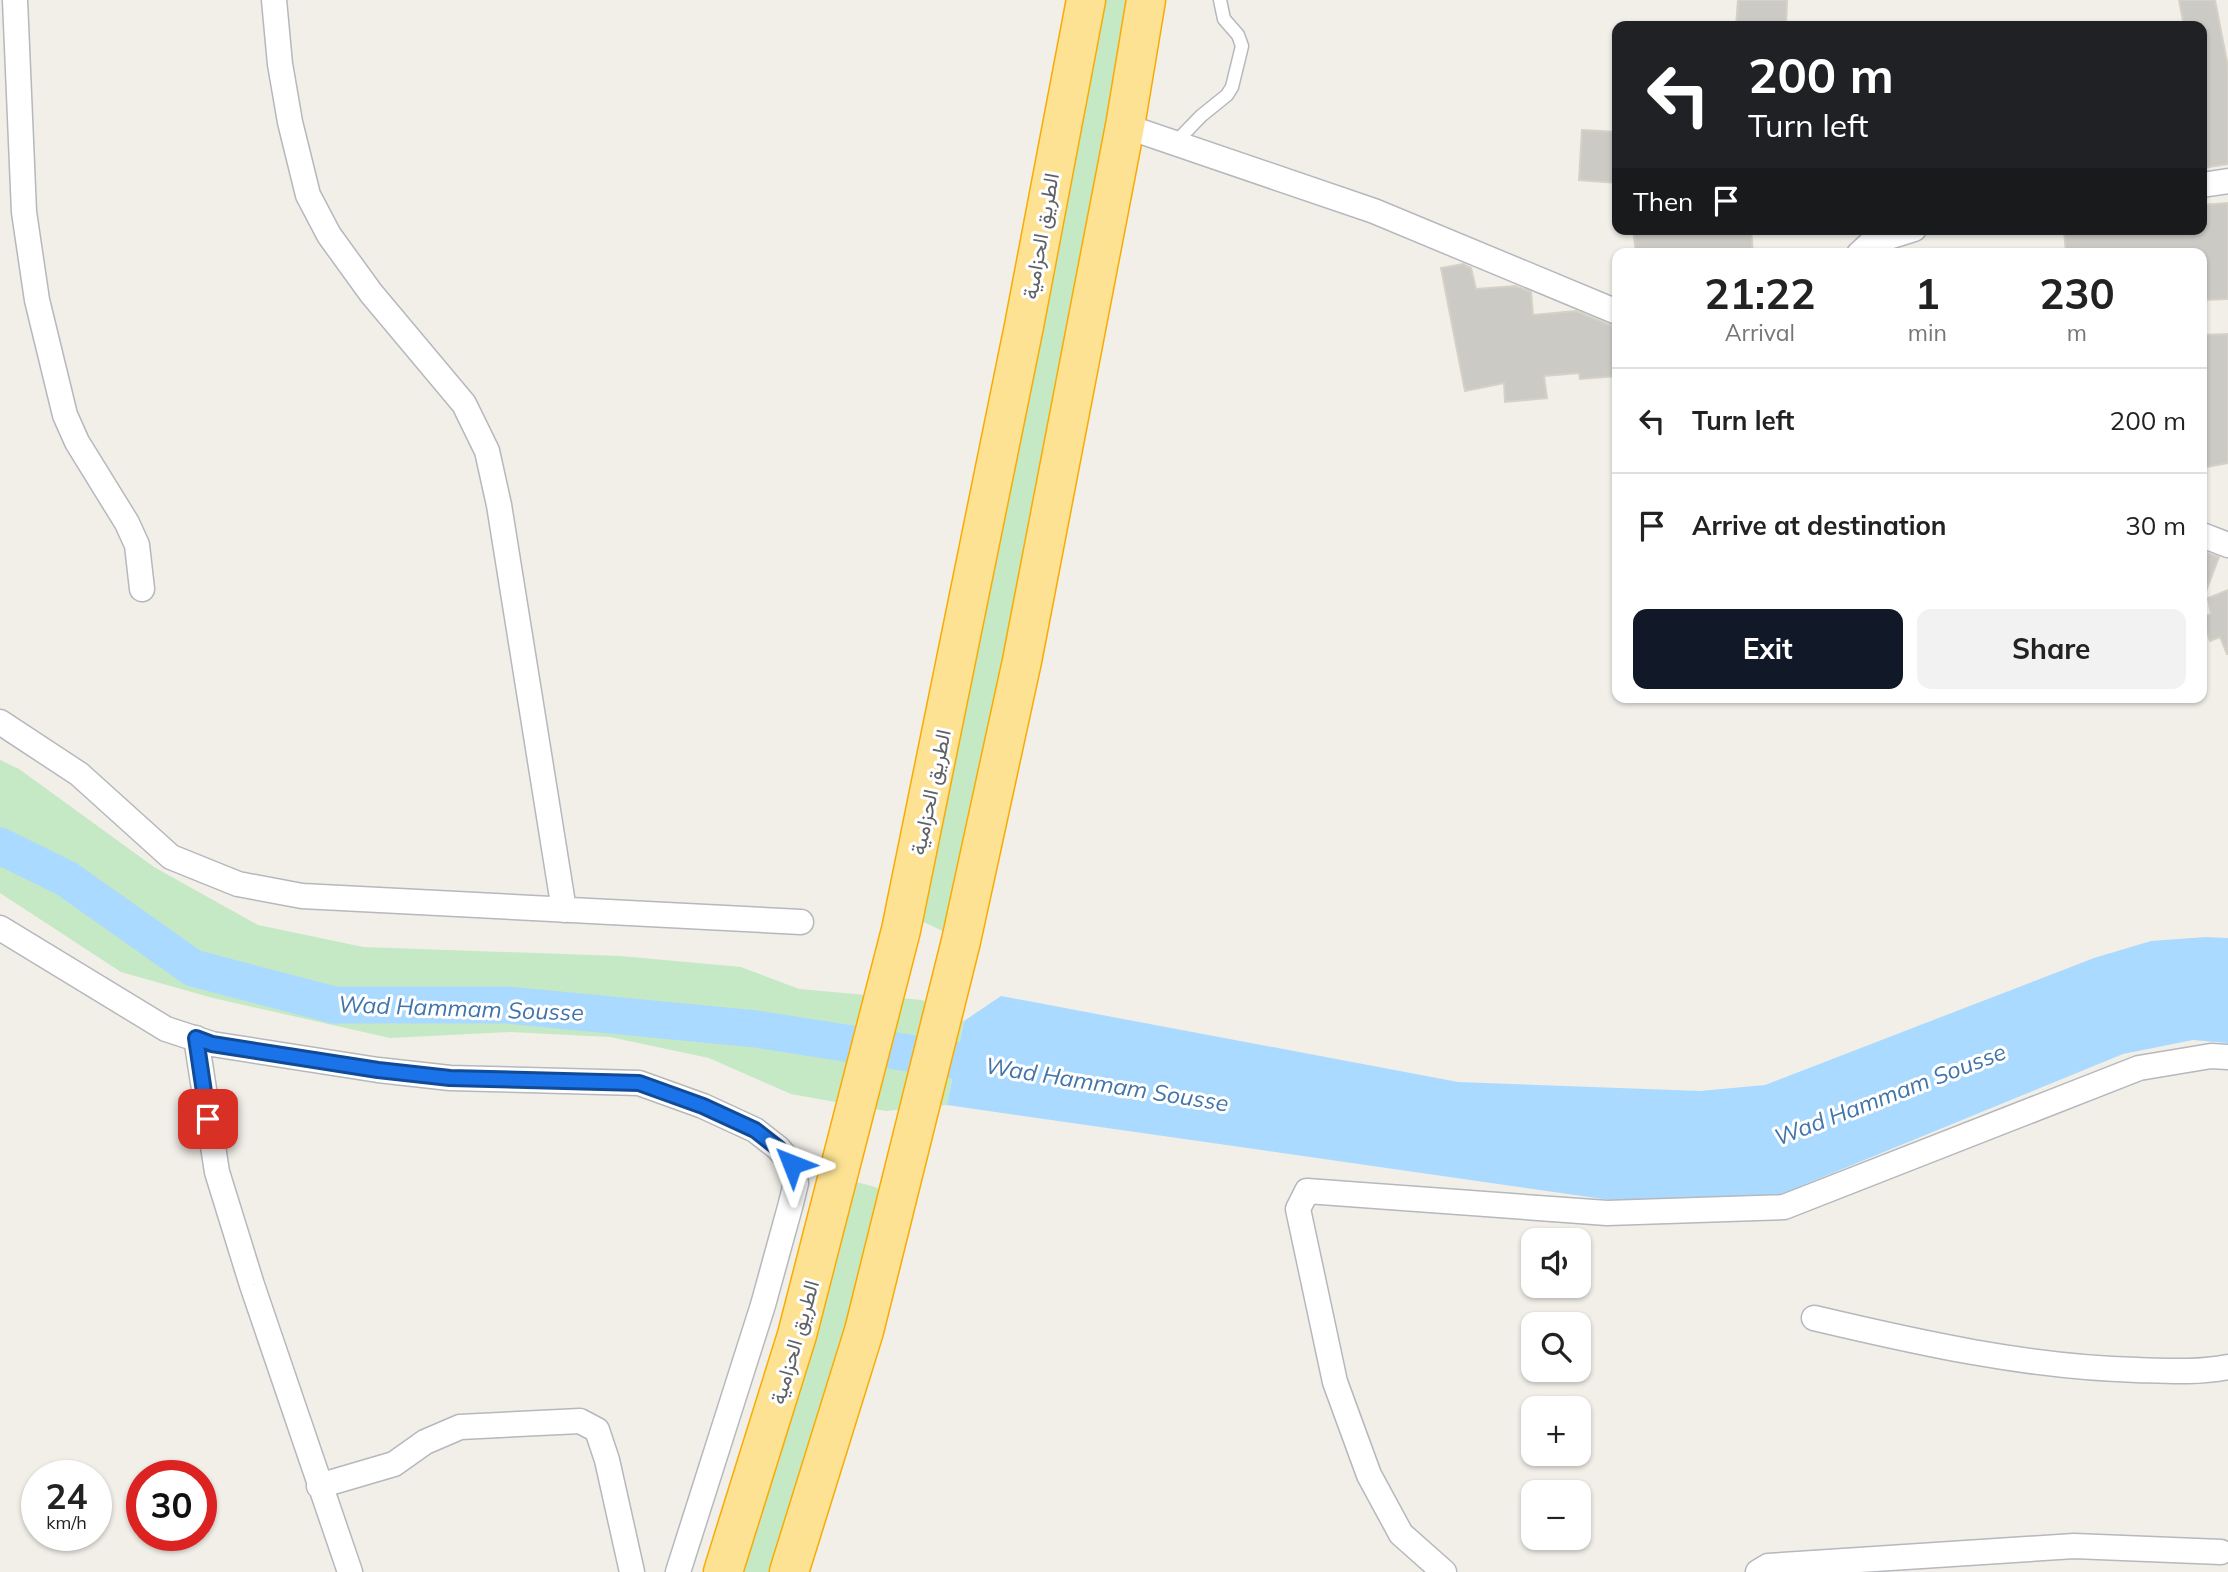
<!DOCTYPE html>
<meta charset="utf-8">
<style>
:root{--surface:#fff;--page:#f2f2f2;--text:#222;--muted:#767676;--line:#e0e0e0;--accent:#111827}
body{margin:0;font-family:Mulish,Vazirmatn,sans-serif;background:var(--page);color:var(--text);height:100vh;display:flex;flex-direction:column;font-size:26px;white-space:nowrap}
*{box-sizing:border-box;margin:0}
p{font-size:23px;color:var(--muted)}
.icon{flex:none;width:38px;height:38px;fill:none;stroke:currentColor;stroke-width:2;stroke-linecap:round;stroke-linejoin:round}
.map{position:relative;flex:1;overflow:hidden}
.drawer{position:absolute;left:1612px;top:248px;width:595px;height:455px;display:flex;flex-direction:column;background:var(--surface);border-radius:14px;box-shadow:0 2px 5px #0004}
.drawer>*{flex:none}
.banner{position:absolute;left:1612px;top:21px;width:595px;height:214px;border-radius:14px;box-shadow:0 2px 5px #0004;background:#202124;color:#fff;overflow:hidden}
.fabs{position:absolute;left:1521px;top:1228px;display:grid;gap:14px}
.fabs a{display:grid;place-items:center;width:70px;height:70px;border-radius:14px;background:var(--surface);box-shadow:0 2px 5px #0004;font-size:35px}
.speed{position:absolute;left:21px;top:1460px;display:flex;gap:14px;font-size:35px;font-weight:700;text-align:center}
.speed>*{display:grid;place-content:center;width:91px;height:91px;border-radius:50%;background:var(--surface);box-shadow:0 2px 5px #0004;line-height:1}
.speed small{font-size:18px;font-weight:400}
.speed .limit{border:10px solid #d22;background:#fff;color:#111}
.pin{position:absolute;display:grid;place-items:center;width:60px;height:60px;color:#fff;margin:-30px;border-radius:14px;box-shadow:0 4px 10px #0006}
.me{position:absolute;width:77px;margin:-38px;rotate:315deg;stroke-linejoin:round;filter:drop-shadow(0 0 5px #0008)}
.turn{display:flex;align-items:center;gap:24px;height:147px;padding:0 21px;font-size:32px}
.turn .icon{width:91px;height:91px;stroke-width:2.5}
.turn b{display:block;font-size:49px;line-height:60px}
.then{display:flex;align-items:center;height:66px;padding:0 21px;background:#0003;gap:14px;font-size:26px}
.eta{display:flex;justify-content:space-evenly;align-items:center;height:119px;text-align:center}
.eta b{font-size:42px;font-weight:700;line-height:49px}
.cta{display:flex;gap:14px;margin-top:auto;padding:14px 21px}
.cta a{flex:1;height:80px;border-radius:14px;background:var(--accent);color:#fff;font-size:28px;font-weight:700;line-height:80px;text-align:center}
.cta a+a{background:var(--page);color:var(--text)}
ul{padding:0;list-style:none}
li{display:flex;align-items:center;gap:21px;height:105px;padding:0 21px;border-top:2px solid var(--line)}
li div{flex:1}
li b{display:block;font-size:26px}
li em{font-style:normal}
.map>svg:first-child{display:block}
.green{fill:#c5e8c5}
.water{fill:#aadaff}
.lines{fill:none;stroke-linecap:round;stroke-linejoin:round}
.river{stroke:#aadaff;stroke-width:37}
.building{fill:#cccac5;stroke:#d6d1c6;stroke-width:2}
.lane-casing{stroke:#b5b8bc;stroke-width:15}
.street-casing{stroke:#b5b8bc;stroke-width:27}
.highway-casing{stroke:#f9ab00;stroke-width:41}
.lane{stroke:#fff;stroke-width:12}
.street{stroke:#fff;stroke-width:24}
.highway{stroke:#fde293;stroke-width:38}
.route-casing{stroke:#114b97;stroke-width:18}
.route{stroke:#1a73e8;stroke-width:12}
.labels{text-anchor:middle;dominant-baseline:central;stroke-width:6;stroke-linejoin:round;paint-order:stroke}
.street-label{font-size:21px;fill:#5f6368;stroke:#fff}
.water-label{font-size:23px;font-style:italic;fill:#4174aa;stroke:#fff}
</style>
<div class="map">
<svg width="2228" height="1572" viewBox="0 0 2228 1572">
<rect width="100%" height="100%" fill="#f1efe8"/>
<path class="green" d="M1099,0H1133L951,935L915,918Z
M0,760L19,769L154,867L258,925L363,947L620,956L741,967L799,989L922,1000L964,1021L947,1105L886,1111L791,1094L709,1058L610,1037L510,1032L390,1038L213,998L121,972L0,893Z
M853,1181L889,1191L774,1572H737Z"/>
<path class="water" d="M2206,937L2228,938V1043L2193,1040L2123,1054L1779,1195L1610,1200L947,1105L964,1021L1001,996L1458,1082L1700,1091L1765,1085L2094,958L2151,941Z"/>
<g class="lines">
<path class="river" d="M0,846L67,879L193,968L334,1005H507L756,1029L1004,1068"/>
</g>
<path class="building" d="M1738,0H1787L1786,26H1736Z
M2179,0H2215L2228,67V164L2202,168V26H2184Z
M1582,130L1617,132V183L1579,180Z
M2228,203V299L2202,300V254H2066L2064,229H2202V205Z
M1633,229H1751L1753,254H1636Z
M1463,264L1471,268L1476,289L1515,286L1531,292L1533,315L1576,311L1612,326L1617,376L1580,379L1579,373L1544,376L1547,398L1505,402L1504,383L1465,391L1441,268Z
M2228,334V463L2202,468V335Z
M2202,551L2219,557L2203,599H2202Z
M2228,590V654H2227L2220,637L2210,641L2202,617L2211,614L2208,598Z"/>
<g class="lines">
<g class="lane-casing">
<path id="lane" d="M1174,144L1201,116L1227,95L1232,87L1242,46L1238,35L1224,19L1220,0"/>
</g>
<g class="street-casing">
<path id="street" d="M15,0L24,212L37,300L65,415L77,442L127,523L137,545L142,589
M274,0L280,64L290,122L308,195L329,235L371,293L464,404L487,451L499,505L564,910
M1125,126L1374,211L1617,312
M2202,185L2228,181
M1859,254L1872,242L1914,229
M2202,535L2228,545
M0,722L79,774L171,857L238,884L302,896L801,922
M0,928L166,1029L212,1044L378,1070L450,1078L639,1083L703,1106L755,1130L778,1148L792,1164L796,1183L790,1207L763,1305L678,1572
M196,1038L217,1172L252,1285L350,1572
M1814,1318C1920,1343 2027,1367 2137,1370C2168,1371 2198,1373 2228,1367
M319,1486L394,1464L425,1442L460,1427L580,1421L597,1430L607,1460L632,1572
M1444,1572L1401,1534L1369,1475L1335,1382L1298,1209L1307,1191L1607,1213L1784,1207L2139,1068L2211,1056L2228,1057
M1758,1572L1768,1566L2074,1546L2221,1552"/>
</g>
<g class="highway-casing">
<path id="highway" d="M723,1572L797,1335L901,930L1024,326L1086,0
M789,1572L864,1331L961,941L1022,661L1125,126L1146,0"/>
</g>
<use href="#lane" class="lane"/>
<use href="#street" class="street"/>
<use href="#highway" class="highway"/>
</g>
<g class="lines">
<g class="route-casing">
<path id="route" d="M208,1119L196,1038L212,1044L378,1070L450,1078L639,1083L703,1106L755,1130L778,1148L792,1164"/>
</g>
<use href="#route" class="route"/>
</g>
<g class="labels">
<g class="street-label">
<text transform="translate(1040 236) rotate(-80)">الطريق الحزامية</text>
<text transform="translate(930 792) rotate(-78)">الطريق الحزامية</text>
<text transform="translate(794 1342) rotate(-74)">الطريق الحزامية</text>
</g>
<g class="water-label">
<text transform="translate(461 1008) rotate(2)">Wad Hammam Sousse</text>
<text transform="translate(1107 1084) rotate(9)">Wad Hammam Sousse</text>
<text transform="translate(1890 1094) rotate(-21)">Wad Hammam Sousse</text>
</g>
</g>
</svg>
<div class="fabs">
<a><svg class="icon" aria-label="sound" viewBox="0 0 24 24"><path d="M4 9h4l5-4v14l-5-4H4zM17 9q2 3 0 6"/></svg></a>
<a><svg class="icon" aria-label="search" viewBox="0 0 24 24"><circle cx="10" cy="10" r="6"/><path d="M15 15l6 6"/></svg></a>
<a>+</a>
<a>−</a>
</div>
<div class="speed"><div>24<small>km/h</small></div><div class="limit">30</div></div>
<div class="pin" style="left:208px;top:1119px;background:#d93025"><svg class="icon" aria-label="arrive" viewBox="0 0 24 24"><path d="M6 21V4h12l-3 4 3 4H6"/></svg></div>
<svg class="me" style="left:792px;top:1164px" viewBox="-20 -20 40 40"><path d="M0-17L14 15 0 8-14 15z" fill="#1a73e8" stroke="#fff" stroke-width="4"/></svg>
<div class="banner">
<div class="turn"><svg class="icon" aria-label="left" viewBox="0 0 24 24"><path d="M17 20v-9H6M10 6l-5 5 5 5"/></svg><div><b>200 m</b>Turn left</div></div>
<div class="then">Then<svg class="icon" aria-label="arrive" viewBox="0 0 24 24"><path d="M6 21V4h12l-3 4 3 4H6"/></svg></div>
</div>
<section class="drawer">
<div class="eta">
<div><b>21:22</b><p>Arrival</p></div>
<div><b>1</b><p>min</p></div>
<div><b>230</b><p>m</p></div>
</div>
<ul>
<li><svg class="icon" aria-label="left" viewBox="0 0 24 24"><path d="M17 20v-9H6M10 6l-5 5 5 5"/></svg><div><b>Turn left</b></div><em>200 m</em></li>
<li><svg class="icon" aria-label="arrive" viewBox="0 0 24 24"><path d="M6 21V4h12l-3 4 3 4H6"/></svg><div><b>Arrive at destination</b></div><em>30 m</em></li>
</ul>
<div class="cta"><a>Exit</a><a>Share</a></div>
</section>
</div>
